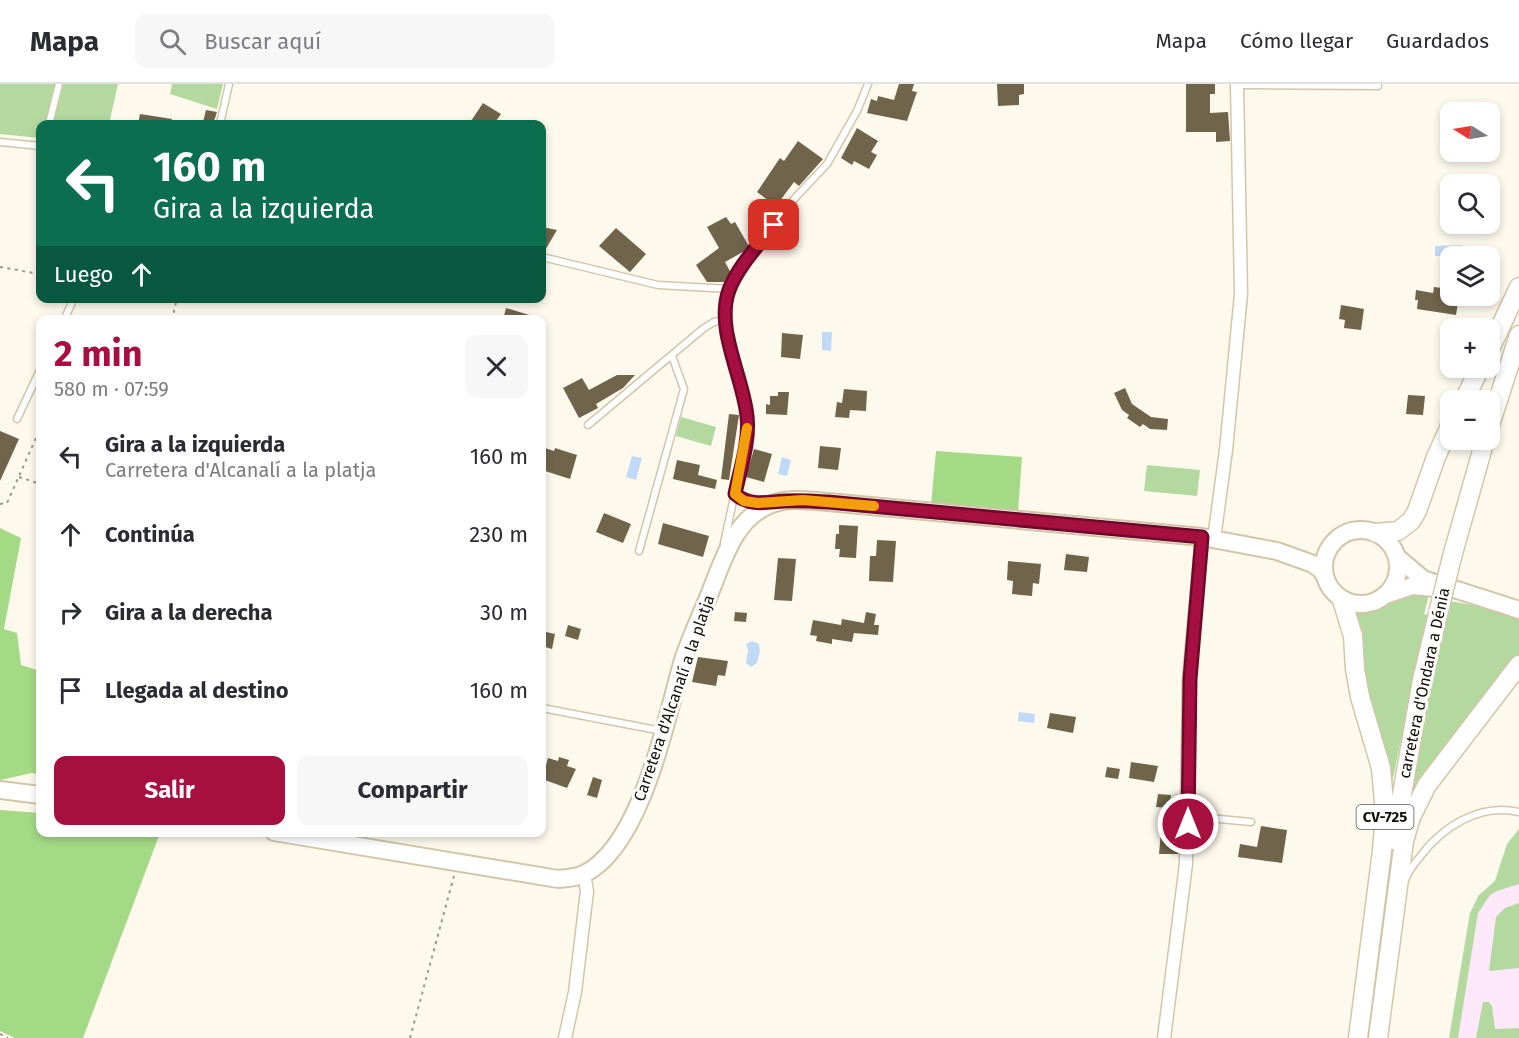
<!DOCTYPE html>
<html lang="es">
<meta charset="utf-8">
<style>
:root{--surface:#fff;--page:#f7f7f7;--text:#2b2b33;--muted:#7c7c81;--line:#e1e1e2;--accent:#a70f40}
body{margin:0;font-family:"Fira Sans",sans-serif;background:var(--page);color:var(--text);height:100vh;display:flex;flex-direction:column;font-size:22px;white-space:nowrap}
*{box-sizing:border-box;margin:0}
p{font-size:20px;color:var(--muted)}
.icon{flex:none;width:33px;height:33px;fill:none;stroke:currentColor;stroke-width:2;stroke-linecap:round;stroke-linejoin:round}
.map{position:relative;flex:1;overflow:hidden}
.details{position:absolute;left:36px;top:231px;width:510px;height:522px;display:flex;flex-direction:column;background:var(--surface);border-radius:12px;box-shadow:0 3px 9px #0003}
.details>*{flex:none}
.banner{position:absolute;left:36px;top:36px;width:510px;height:183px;border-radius:12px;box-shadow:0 3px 9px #0003;background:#0b6e4f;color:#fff;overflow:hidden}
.needle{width:39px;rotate:281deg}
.tools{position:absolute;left:1440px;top:18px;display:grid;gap:12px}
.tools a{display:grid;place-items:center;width:60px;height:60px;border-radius:12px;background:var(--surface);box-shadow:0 3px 9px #0003;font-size:30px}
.pin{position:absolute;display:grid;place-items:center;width:51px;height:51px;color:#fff;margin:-26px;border-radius:12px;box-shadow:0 3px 9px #0006}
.me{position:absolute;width:66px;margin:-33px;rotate:0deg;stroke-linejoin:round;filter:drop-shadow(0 0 4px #0008)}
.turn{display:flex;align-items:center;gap:21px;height:126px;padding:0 18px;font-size:27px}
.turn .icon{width:78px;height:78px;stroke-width:2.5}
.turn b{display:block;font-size:42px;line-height:51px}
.then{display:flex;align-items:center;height:57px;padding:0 18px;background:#0003;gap:12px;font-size:22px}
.round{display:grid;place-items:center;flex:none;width:63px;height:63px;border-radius:12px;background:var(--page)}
.head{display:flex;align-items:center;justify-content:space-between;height:102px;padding:0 18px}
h1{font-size:36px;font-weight:700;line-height:45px;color:var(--accent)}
.cta{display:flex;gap:12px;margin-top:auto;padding:12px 18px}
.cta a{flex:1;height:69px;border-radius:12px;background:var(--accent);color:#fff;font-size:24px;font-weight:700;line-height:69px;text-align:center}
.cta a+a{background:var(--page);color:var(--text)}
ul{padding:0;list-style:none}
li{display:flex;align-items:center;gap:18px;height:78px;padding:0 18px}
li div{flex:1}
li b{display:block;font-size:22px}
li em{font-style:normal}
header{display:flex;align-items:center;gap:36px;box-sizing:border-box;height:84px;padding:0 30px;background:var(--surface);border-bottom:2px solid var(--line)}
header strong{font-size:28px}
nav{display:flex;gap:33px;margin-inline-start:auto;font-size:21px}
.search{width:420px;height:54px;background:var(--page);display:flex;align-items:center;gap:15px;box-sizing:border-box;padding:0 21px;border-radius:12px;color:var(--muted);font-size:22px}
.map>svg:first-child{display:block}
.medical{fill:#fce8f8}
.green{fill:#b3d99f}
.forest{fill:#a4da85}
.water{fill:#bfd9f7}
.building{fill:#70654b}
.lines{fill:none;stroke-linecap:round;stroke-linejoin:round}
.lane-casing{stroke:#d2c6aa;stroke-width:9}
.street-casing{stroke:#d2c6aa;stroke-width:15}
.secondary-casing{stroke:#d2c6aa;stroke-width:20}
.primary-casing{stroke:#d2c6aa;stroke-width:21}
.path{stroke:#9c978d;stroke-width:2;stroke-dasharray:3 4.5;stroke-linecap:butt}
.lane{stroke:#fff;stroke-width:6}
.street{stroke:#fff;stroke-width:12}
.secondary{stroke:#fff;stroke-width:16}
.primary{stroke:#fff;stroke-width:18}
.primary-bridge-casing{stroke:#d2c6aa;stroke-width:21;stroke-linecap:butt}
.primary-bridge{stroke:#fff;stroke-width:18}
.route-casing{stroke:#6d0a2a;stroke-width:15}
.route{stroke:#a70f40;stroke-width:10}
.slow{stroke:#f59e0b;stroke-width:10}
.labels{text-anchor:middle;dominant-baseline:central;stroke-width:6;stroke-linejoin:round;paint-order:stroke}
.shield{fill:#fff;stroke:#5a5751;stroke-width:1.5}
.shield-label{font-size:15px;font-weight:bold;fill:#140f06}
.street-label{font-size:16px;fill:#140f06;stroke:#fff}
</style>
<header>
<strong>Mapa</strong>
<div class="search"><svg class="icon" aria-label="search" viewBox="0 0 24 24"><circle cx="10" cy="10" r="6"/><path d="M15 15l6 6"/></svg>Buscar aquí</div>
<nav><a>Mapa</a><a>Cómo llegar</a><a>Guardados</a></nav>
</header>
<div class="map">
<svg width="1519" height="954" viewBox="0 0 1519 954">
<rect width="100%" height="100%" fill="#fef9ed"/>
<path class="medical" d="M1519,745V954H1449L1470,829L1479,811L1495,797L1507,760Z"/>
<path class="green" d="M0,0H118L109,40H40V54L0,50Z
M172,0H223L217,25L170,10Z
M681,333L716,343L711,362L676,352Z
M1147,381L1200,386L1197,412L1144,407Z
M1430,507L1424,530L1427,531L1391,704L1371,633L1355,529L1380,525L1398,513Z
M1450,517L1493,525L1519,534V571L1408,715L1439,558Z
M1519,745V800L1497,807L1490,811L1478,829L1458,954H1449L1470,829L1479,811L1495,797L1507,760Z
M1519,819V884L1489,887L1496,833L1505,824Z
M1483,918H1489L1492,922L1495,945L1519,944V954H1476Z"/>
<path class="forest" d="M936,367L1022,373L1018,428L931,421Z
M0,444L21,454L4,545L17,549L21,581L40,587V691L32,689L0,696Z
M0,726L40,729V748L160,749L83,954H15L0,947Z"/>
<path class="water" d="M1462,161V172H1435V162Z
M822,248H832L831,267L822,266Z
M632,372L642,374L636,396L626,393Z
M782,373L791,376L787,392L778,390Z
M752,557L759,560L760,567L757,579L751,583L746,579L748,566L746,560Z
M1019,628L1035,630L1034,639L1018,637Z"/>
<path class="building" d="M899,0H914L912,7L917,8L907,37L867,29L871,15L877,17L878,12L894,16Z
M997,0H1024V10L1019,11V21L998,22Z
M1186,0H1215V10H1210V29L1228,28L1230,57L1216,58V48H1186Z
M483,19L501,30L494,40H469Z
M206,26L217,28L213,40L203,38Z
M140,30L172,35L171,40H138Z
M857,44L878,57L871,68L877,71L869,85L854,77L852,81L841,74Z
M798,57L823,75L799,102L794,98L776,122L757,108L780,74L784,77Z
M726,133L731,140L735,138L750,164L725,178L731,189L724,198H707L696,181L719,164L707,143Z
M542,143L557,146L544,168H542Z
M616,144L646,170L630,188L599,162Z
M1434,203L1450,205V212H1459L1456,231L1417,225L1418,216H1415L1416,206L1433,209Z
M1341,221L1364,225L1361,246L1344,244L1345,236L1339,235Z
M506,224L536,233V236H503Z
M782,249L803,251L800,275L781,273Z
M617,291H635L623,304L596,320L598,324L579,334L563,304L582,294L589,306Z
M1125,304L1132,320L1151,333L1168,335L1167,346L1150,345L1143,340L1140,343L1127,334L1129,331L1122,326L1114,309Z
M844,305L867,307L866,327L850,326L849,334L835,333L837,318L842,319Z
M778,308H789L787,331L766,330V320L770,321V312H778Z
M1408,311L1425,312L1423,331L1406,330Z
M729,330L739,331L729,396L721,395Z
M0,347L19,355L0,397Z
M820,362L841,364L838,386L818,384Z
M542,363L554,367L555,364L577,371L570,395L542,386Z
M754,365L772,370L764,398L746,393Z
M677,376L700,381L698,391L717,396L715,405L673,395Z
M604,429L631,440L623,459L596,448Z
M663,439L709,452L703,473L658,460Z
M839,441L858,442L856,474L839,473L840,465H835L836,450H839Z
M877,456L896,457L893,498L869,497L870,472H876Z
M1066,470L1089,473L1087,488L1064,486Z
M778,474L796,475L792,517L774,516Z
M1008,477L1041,480L1039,500L1033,499L1032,512L1012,510L1013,497L1007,496Z
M735,528L747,529L746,538L734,537Z
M866,528L876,530L874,541H879L878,551L854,549L852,558L832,555V560L816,557L817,552L810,551L813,536L841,541L842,535L864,539Z
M568,541L581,545L578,556L565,552Z
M542,547L555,550L552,565L542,562Z
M698,573L728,577L725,592L718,591L716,602L692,598Z
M1050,629L1076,633L1073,649L1047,644Z
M559,673L569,676L567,682L576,685L567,704L542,695L548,674L558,677Z
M1131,678L1158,682L1154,698L1129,694Z
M1107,683L1120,685L1118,695L1105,693Z
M593,693L602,696L597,714L587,711Z
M1158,710L1171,711L1170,724L1156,723Z
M1261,742L1287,746L1282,779L1238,773L1240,760L1257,763Z
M1161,747L1178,748V770H1159Z"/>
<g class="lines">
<g class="lane-casing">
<path id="lane" d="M1237,1L1378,2
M49,40L59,0
M220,40L229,0
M0,58L40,62
M542,173L658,201L730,205
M64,236L74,214
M17,335L40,286
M588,341L704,244L714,238L724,236
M735,410L744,417L764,419
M724,459L747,353V334L745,319L724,236L727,212L734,195L795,114L827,80L857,27L868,0
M639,467L684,305L672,272
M542,624L662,647
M1188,732L1251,738
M1406,794C1409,786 1414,780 1419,774C1442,743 1479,719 1519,728"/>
</g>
<g class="street-casing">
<path id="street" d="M1214,455L1226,366L1241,210L1237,0
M565,954L575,908L587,807L584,790
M1164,954L1186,780L1189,595L1202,453"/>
</g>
<g class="secondary-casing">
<path id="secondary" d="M1324 483a37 37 0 1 1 74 0a37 37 0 1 1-74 0Z
M1397,473L1423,495L1519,526
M1386,511L1412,502L1435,504
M0,706L40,711
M274,748L558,795C567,794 576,794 584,790C642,762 666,634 683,576C692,549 705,523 715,496C726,468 737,437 765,423C784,413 807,416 828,418L1202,453L1277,467L1313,480L1321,486L1324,491"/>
</g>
<g class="primary-casing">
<path id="primary" d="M1490,265L1519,203
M1464,316L1480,284
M1490,341L1519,251
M1376,449L1398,447L1411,437L1417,427L1436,373L1450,342
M1452,473L1485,356
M1342,516L1353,552L1355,585L1360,613L1381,684L1385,729L1382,767L1358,954
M1394,756L1422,596L1437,534
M1378,954L1404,757L1411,733L1427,701L1519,581"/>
</g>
<path class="path" d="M0,183L40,190
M172,236L177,214
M19,393L40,400
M0,420L7,419L36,354
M0,950L8,954
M410,954L454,792"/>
<use href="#lane" class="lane"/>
<use href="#street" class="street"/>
<use href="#secondary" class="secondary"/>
<use href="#primary" class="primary"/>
<g class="primary-bridge-casing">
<path id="primary-bridge" d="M1437,534L1452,473"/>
</g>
<use href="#primary-bridge" class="primary-bridge"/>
</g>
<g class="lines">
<g class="route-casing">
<path id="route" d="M774,141C759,161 738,182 729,206C715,245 743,292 747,332C750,358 740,385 735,410C751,423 766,418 785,417C799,416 813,417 828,418L1202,453L1190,595L1188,740"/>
</g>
<use href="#route" class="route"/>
<path class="slow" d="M747,344L735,410L744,417L758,419L803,416L874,422"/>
</g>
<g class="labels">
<rect class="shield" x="1356.5" y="721" width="57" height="24" rx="4.5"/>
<g class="shield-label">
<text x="1385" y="733">CV-725</text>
</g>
<g class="street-label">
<text transform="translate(1424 599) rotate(-78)">carretera d'Ondara a Dénia</text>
<text transform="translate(674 614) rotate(-71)">Carretera d'Alcanalí a la platja</text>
</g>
</g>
</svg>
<div class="tools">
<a><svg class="needle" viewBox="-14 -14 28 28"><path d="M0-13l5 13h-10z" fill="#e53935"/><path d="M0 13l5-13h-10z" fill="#7c7c81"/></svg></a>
<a><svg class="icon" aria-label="search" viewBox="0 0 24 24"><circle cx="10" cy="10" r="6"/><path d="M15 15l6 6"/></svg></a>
<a><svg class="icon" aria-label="layers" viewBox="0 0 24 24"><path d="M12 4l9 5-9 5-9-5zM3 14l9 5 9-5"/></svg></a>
<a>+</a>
<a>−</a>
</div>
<div class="pin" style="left:774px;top:141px;background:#d93025"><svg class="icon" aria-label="arrive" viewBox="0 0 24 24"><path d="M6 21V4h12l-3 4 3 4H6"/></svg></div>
<svg class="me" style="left:1188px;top:740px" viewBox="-20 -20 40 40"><circle r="17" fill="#a70f40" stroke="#fff" stroke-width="3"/><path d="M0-11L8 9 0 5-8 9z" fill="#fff"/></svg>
<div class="banner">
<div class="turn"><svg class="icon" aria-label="left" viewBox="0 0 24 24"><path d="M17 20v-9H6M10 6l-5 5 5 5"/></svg><div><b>160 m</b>Gira a la izquierda</div></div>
<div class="then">Luego<svg class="icon" aria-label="ahead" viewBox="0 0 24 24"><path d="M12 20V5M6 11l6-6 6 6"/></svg></div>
</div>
<section class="details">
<div class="head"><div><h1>2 min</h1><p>580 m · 07:59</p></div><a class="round"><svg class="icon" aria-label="close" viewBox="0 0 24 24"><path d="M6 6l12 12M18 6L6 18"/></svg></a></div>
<ul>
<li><svg class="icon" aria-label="left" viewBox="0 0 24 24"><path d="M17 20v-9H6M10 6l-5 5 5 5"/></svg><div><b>Gira a la izquierda</b><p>Carretera d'Alcanalí a la platja</p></div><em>160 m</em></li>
<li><svg class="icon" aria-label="ahead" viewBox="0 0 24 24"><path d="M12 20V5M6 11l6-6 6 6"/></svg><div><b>Continúa</b></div><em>230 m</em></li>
<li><svg class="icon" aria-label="right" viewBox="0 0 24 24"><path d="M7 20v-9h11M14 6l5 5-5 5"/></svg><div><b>Gira a la derecha</b></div><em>30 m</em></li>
<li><svg class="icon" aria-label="arrive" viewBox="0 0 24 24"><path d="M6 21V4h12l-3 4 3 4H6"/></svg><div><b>Llegada al destino</b></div><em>160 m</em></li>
</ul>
<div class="cta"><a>Salir</a><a>Compartir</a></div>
</section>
</div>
